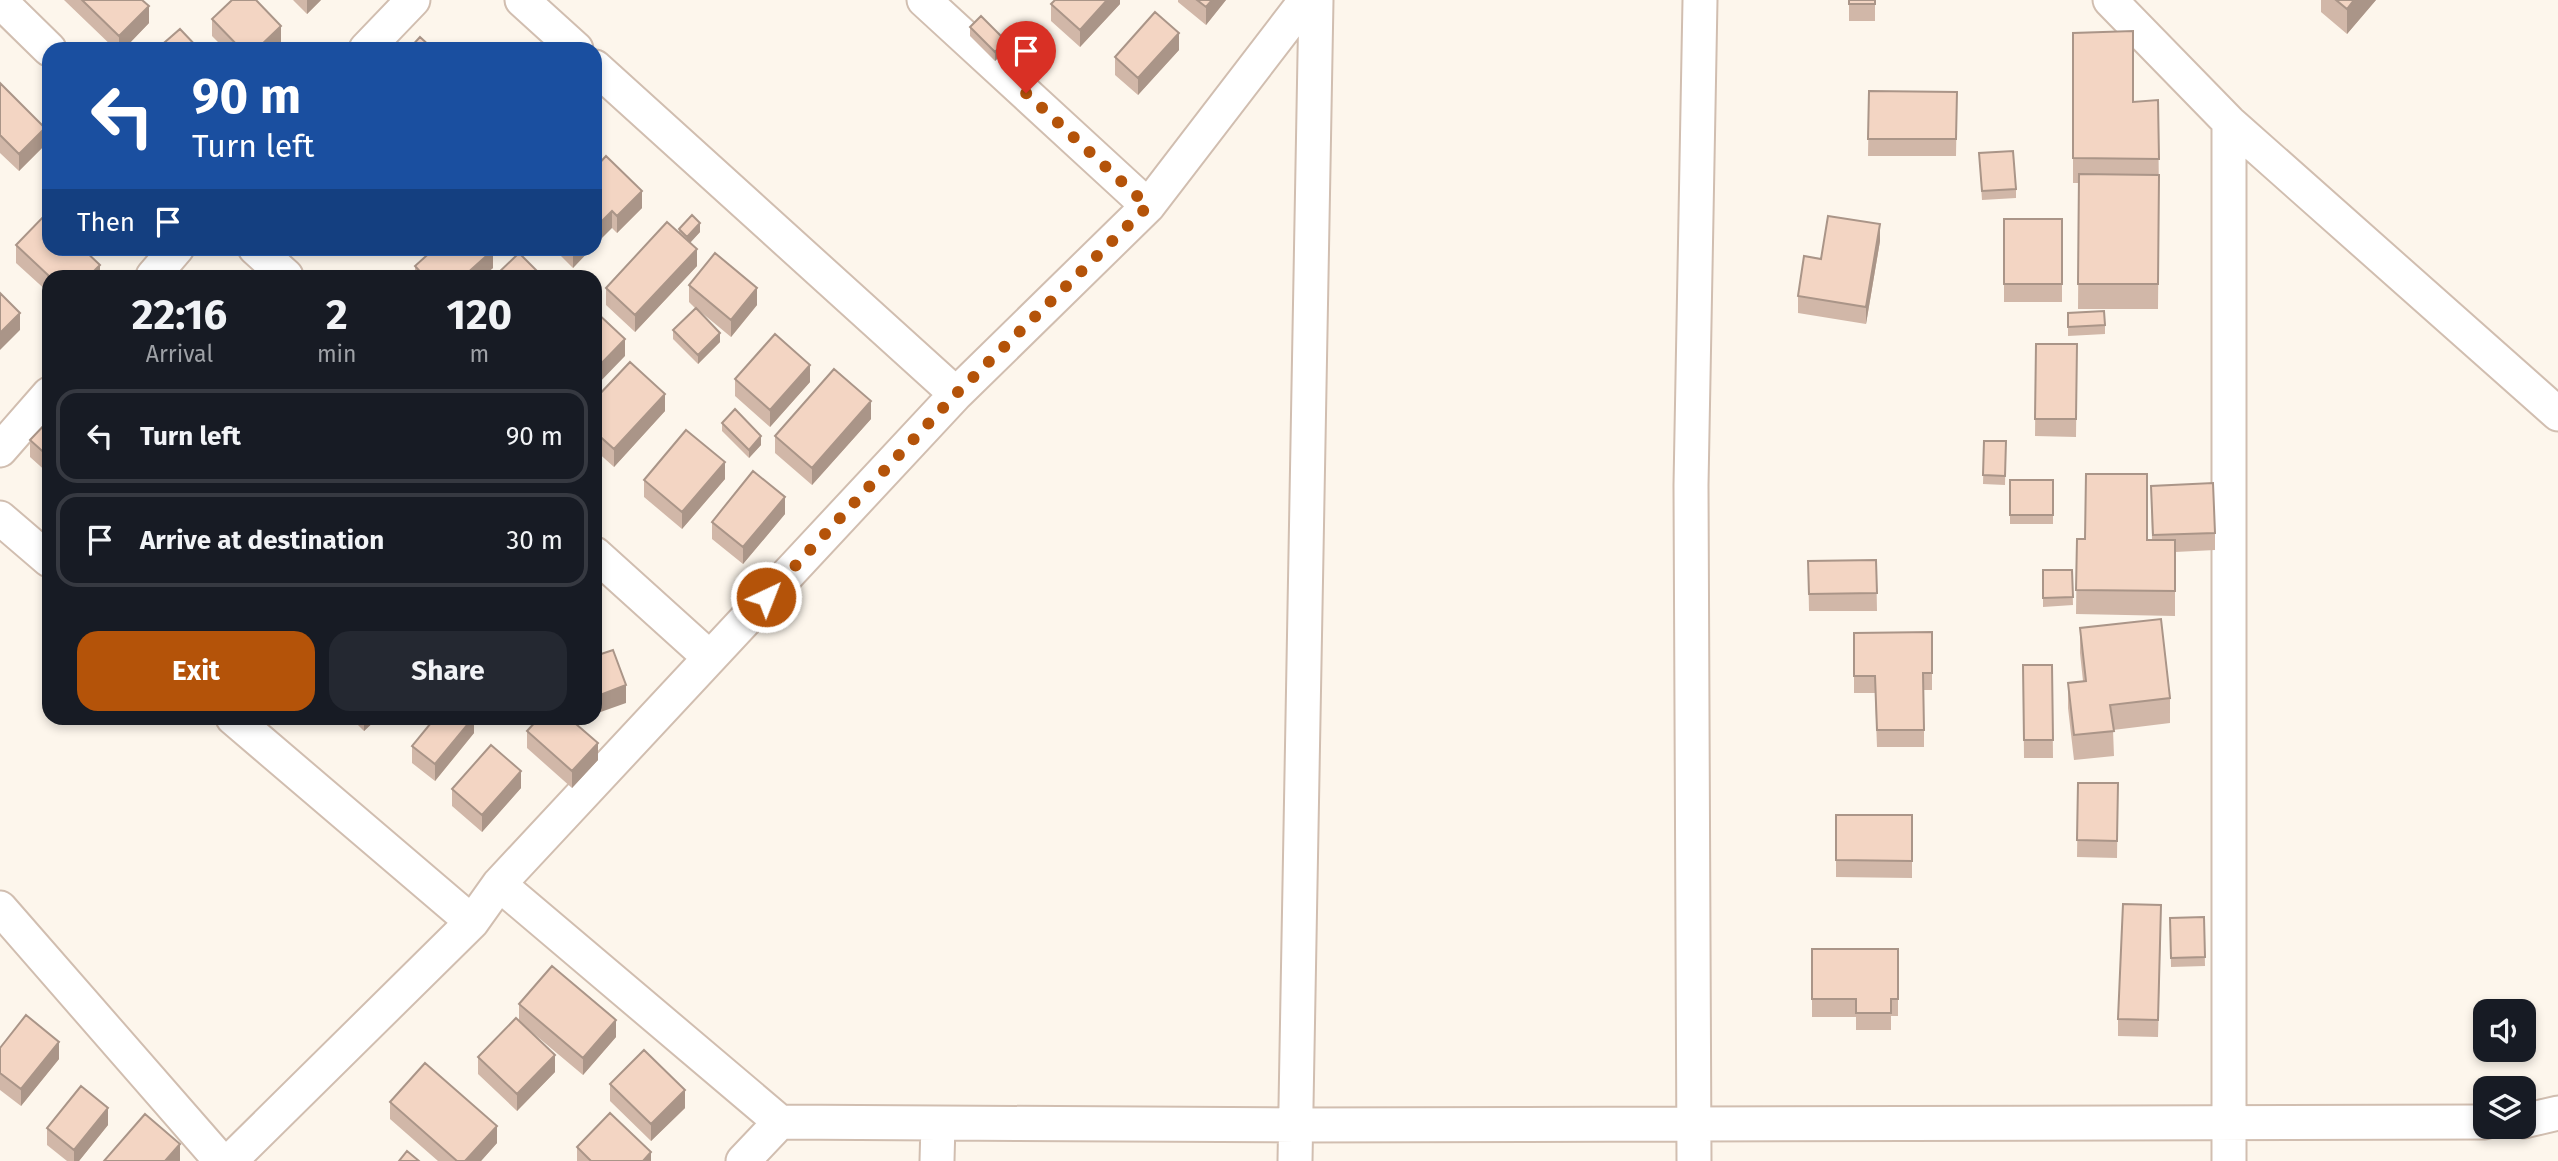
<!DOCTYPE html>
<style>
:root{--surface:#171b24;--page:#242831;--text:#f1f3f6;--muted:#9ea1a6;--line:#363941;--accent:#b45309}
body{margin:0;font-family:"Fira Sans",sans-serif;background:var(--page);color:var(--text);height:100vh;display:flex;flex-direction:column;font-size:26px;white-space:nowrap}
*{box-sizing:border-box;margin:0}
p{font-size:23px;color:var(--muted)}
.icon{flex:none;width:38px;height:38px;fill:none;stroke:currentColor;stroke-width:2;stroke-linecap:round;stroke-linejoin:round}
.map{position:relative;flex:1;overflow:hidden}
.side{position:absolute;left:42px;top:270px;width:560px;height:455px;display:flex;flex-direction:column;background:var(--surface);border-radius:21px;box-shadow:0 4px 10px #0003}
.side>*{flex:none}
.banner{position:absolute;left:42px;top:42px;width:560px;height:214px;border-radius:21px;box-shadow:0 4px 10px #0003;background:#1a4fa0;color:#fff;overflow:hidden}
.buttons{position:absolute;left:2473px;top:999px;display:grid;gap:14px}
.buttons a{display:grid;place-items:center;width:63px;height:63px;border-radius:14px;background:var(--surface);box-shadow:0 4px 10px #0003;font-size:35px}
.pin{position:absolute;display:grid;place-items:center;width:60px;height:60px;color:#fff;margin:-72px -30px;border-radius:50% 50% 50% 0;rotate:-45deg;box-shadow:0 0 7px #0007}
.pin .icon{rotate:45deg}
.me{position:absolute;width:77px;margin:-38px;rotate:43deg;stroke-linejoin:round;filter:drop-shadow(0 0 5px #0008)}
.turn{display:flex;align-items:center;gap:24px;height:147px;padding:0 35px;font-size:32px}
.turn .icon{width:91px;height:91px;stroke-width:2.5}
.turn b{display:block;font-size:49px;line-height:60px}
.then{display:flex;align-items:center;height:66px;padding:0 35px;background:#0003;gap:14px;font-size:26px}
.eta{display:flex;justify-content:space-evenly;align-items:center;height:119px;text-align:center}
.eta b{font-size:42px;font-weight:700;line-height:49px}
.cta{display:flex;gap:14px;margin-top:auto;padding:14px 35px}
.cta a{flex:1;height:80px;border-radius:21px;background:var(--accent);color:#fff;font-size:28px;font-weight:700;line-height:80px;text-align:center}
.cta a+a{background:var(--page);color:var(--text)}
ul{padding:0;list-style:none}
li{display:flex;align-items:center;gap:21px;height:94px;margin:0 14px 10px;padding:0 21px;border:4px solid var(--line);border-radius:21px}
li div{flex:1}
li b{display:block;font-size:26px}
li em{font-style:normal}
.map>svg:first-child{display:block}
.lines{fill:none;stroke-linecap:round;stroke-linejoin:round}
.street-casing{stroke:#d1beb0;stroke-width:37}
.street{stroke:#fff;stroke-width:33}
.wall{fill:#d1b7a8}
.shaded-wall{fill:#aa9588}
.building{fill:#f3d5c3;stroke:#aa9588;stroke-width:2}
.route{stroke:#b45309;stroke-width:12;stroke-dasharray:0 21.6}
</style>
<div class="map">
<svg width="2558" height="1161" viewBox="0 0 2558 1161">
<rect width="100%" height="100%" fill="#fdf6ec"/>
<g class="lines">
<g class="street-casing">
<path id="street" d="M522,0L576,49
M924,0L1148,206
M2110,0L2229,122L2558,414
M0,1L49,49
M366,49L413,0
M595,67L956,394
M2229,122V1161
M255,248L286,276
M153,276L177,248
M0,450L49,394
M0,518L49,560
M595,554L709,657
M233,718L472,922
M499,884L780,1122
M0,908L221,1161
M2524,1121L2558,1113
M230,1161L472,922L499,884L956,394L1148,206L1306,0
M743,1161L780,1122L1295,1125L2485,1122
M937,1161L938,1124
M1295,1161L1316,0
M1694,1161L1691,485L1700,0"/>
</g>
<use href="#street" class="street"/>
</g>
<path class="wall" d="M64,0H142L149,23L124,49H115Z
M293,0H321L307,14Z
M1120,0V4L1080,47L1051,21V4Z
M1178,0H1226L1206,25L1178,2Z
M1849,0H1875V21H1849Z
M2321,0H2376L2347,34L2321,12Z
M212,19L281,43L275,49H225L212,36Z
M970,27L1006,50L995,61L970,36Z
M2073,33L2133,102L2158,100L2159,200L2158,309H2078L2079,183H2073Z
M1179,50L1138,95L1115,75V57Z
M0,83L45,145L19,171L0,153Z
M1869,91L1957,92L1956,156H1868Z
M1979,153L2016,189V198L1982,200Z
M595,168L642,208L617,233L612,228Z
M49,172V197L45,193V176Z
M2004,219H2062V302H2004Z
M679,229L700,232L690,243L697,266L635,332L606,305V288L679,233Z
M1880,241L1866,324L1798,313V296Z
M16,245L100,276H49V293L16,263Z
M553,248H592L573,268Z
M415,266L493,268L483,276H415Z
M689,285L757,305L731,337L696,308L720,342L698,364L673,339V330L695,308L689,302Z
M2068,313L2105,325V334L2068,336Z
M2036,344H2077L2076,437L2035,436Z
M735,379L810,382L770,427L735,396Z
M595,399L665,411L614,467L595,450Z
M871,419L812,485L775,453V436Z
M49,420V474L30,457V440Z
M722,423L761,445L749,458L722,431Z
M1984,441H2006L2005,485L1983,484Z
M725,479L682,529L644,497V480Z
M2010,480H2053V524H2010Z
M2151,486L2215,533V550L2175,552V616L2076,614L2077,539L2152,540Z
M785,514L743,564L712,539V522Z
M1876,560L1877,611H1809L1808,561Z
M2043,570H2072L2073,605L2043,607Z
M2080,628L2170,698V723L2113,730L2114,756L2074,760L2068,708V683L2083,681L2080,653Z
M1932,632V690H1924V747H1877L1875,693H1854V633Z
M2023,665H2052L2053,758H2024Z
M351,718H378L364,731Z
M474,718V733L435,781L412,763V746Z
M571,718H584L573,721L598,760L572,788L527,748V731L572,720Z
M2078,783H2118L2117,858L2077,857Z
M521,788L482,832L452,806V789Z
M1836,815H1912V878L1836,877Z
M2204,917L2205,966L2171,967L2170,918Z
M2161,923L2158,1037L2118,1036V1019Z
M1812,949H1898V1016H1891V1030H1856V1017H1812Z
M519,1004L616,1037L583,1075L521,1023L555,1072L517,1111L478,1074V1057L519,1021Z
M0,1048L59,1059L21,1106L0,1090Z
M610,1084L685,1108L651,1141L610,1101Z
M390,1102L497,1143L481,1161H438L390,1119Z
M108,1125L79,1161H67L47,1145V1128Z
M577,1147L651,1161H577Z"/>
<path class="shaded-wall" d="M307,0H321L307,14Z
M1107,0H1120V4L1080,47V30Z
M1212,0H1226L1206,25V7Z
M2354,0H2376L2347,34V9Z
M149,6V23L124,49H119V36Z
M281,26V43L275,49H257Z
M1179,33V50L1138,95V78Z
M1006,41V50L995,61V52Z
M45,128V145L19,171V154Z
M642,191V208L617,233V216Z
M612,211V228L595,245V228Z
M700,223V232L687,246V237Z
M1880,224V241L1866,324V307Z
M575,248H592L573,268V250Z
M697,249V266L635,332V315Z
M493,250V268L483,276H464Z
M100,265V276H89Z
M757,288V305L731,337V320Z
M20,313V330L0,350V333Z
M720,333V342L698,364V355Z
M625,339V356L595,387V370Z
M810,365V382L770,427V410Z
M665,394V411L614,467V449Z
M871,401V419L812,485V468Z
M761,436V445L749,458V450Z
M725,462V479L682,529V512Z
M785,497V514L743,564V547Z
M626,685V703L595,714V697Z
M364,718H378L364,731Z
M473,718H474V733L435,781V764Z
M572,718H584L572,722Z
M598,743V760L572,788V771Z
M521,771V788L482,832V815Z
M616,1020V1037L583,1075V1058Z
M59,1042V1059L21,1106V1089Z
M555,1055V1072L517,1111V1094Z
M685,1090V1108L651,1141V1124Z
M108,1108V1125L79,1161H74V1150Z
M497,1126V1143L481,1161H465Z
M180,1144V1161H165Z
M651,1152V1161H643Z"/>
<path class="building" d="M82,0H142L149,6L119,36Z
M232,0H256L281,26L257,49H241L212,19Z
M1055,0H1107L1080,30L1051,4Z
M1197,0H1212L1206,7Z
M1849,0H1875V4H1849Z
M2336,0H2354L2347,9Z
M1155,12L1179,33L1138,78L1115,57Z
M981,16L1006,41L995,52L970,27Z
M180,29L199,49H157Z
M2133,31V102L2158,100L2159,159L2073,158V33Z
M420,37L433,49H409Z
M0,83L45,128L19,154L0,135Z
M1869,91L1957,92L1956,139H1868Z
M2013,151L2016,189L1982,191L1979,153Z
M606,156L642,191L617,216L612,211L595,228V168Z
M49,172V180L45,176Z
M2079,174L2159,175L2158,284H2078Z
M45,215L49,218V248H82L100,265L89,276H49L16,245Z
M692,215L700,223L687,237L679,229Z
M1828,216L1880,224L1866,307L1798,296L1804,256L1821,259Z
M2004,219H2062V284H2004Z
M667,222L697,249L635,315L606,288Z
M435,248H491L493,250L464,276H424L415,266Z
M519,253L542,276H495Z
M715,253L757,288L731,320L689,285Z
M0,293L20,313L0,333Z
M696,308L720,333L698,355L673,330Z
M595,311L625,339L595,370Z
M2104,311L2105,325L2068,327V313Z
M775,334L810,365L770,410L735,379Z
M2036,344H2077L2076,419H2035Z
M630,362L665,394L614,449L595,432V399Z
M834,369L871,401L812,468L775,436Z
M735,409L761,436L749,450L722,423Z
M49,420V457L30,440Z
M686,430L725,462L682,512L644,480Z
M1984,441H2006L2005,476L1983,475Z
M753,471L785,497L743,547L712,522Z
M2086,474H2147V540H2175V591L2076,590L2077,539H2085Z
M2010,480H2053V515H2010Z
M2213,483L2215,533L2153,535L2151,486Z
M1876,560L1877,593L1809,594L1808,561Z
M2043,570H2072L2073,597L2043,598Z
M2161,619L2170,698L2110,705L2114,731L2074,735L2068,683L2086,681L2080,628Z
M1932,632V673H1923L1924,730H1877L1875,676H1854V633Z
M613,650L626,685L595,697V656Z
M2023,665H2052L2053,740H2024Z
M435,718H473L435,764L412,746Z
M539,718H569L598,743L572,771L527,731Z
M491,745L521,771L482,815L452,789Z
M2078,783H2118L2117,841L2077,840Z
M1836,815H1912V861L1836,860Z
M2123,904L2161,905L2158,1020L2118,1019Z
M2204,917L2205,957L2171,958L2170,918Z
M1812,949H1898V999H1891V1013H1856V999H1812Z
M552,966L616,1020L583,1058L519,1004Z
M26,1015L59,1042L21,1089L0,1073V1048Z
M516,1018L555,1055L517,1094L478,1057Z
M644,1050L685,1090L651,1124L610,1084Z
M425,1063L497,1126L465,1161H457L390,1102Z
M81,1086L108,1108L74,1150L47,1128Z
M610,1113L651,1152L643,1161H591L577,1147Z
M145,1114L180,1144L165,1161H104Z
M407,1151L419,1161H399Z"/>
<g class="lines">
<path class="route" d="M766,597L956,394L1148,206L1026,93"/>
</g>
</svg>
<div class="buttons">
<a><svg class="icon" aria-label="sound" viewBox="0 0 24 24"><path d="M4 9h4l5-4v14l-5-4H4zM17 9q2 3 0 6"/></svg></a>
<a><svg class="icon" aria-label="layers" viewBox="0 0 24 24"><path d="M12 4l9 5-9 5-9-5zM3 14l9 5 9-5"/></svg></a>
</div>
<div class="pin" style="left:1026px;top:93px;background:#d93025"><svg class="icon" aria-label="arrive" viewBox="0 0 24 24"><path d="M6 21V4h12l-3 4 3 4H6"/></svg></div>
<svg class="me" style="left:766px;top:597px" viewBox="-20 -20 40 40"><circle r="17" fill="#b45309" stroke="#fff" stroke-width="3"/><path d="M0-11L8 9 0 5-8 9z" fill="#fff"/></svg>
<div class="banner">
<div class="turn"><svg class="icon" aria-label="left" viewBox="0 0 24 24"><path d="M17 20v-9H6M10 6l-5 5 5 5"/></svg><div><b>90 m</b>Turn left</div></div>
<div class="then">Then<svg class="icon" aria-label="arrive" viewBox="0 0 24 24"><path d="M6 21V4h12l-3 4 3 4H6"/></svg></div>
</div>
<section class="side">
<div class="eta">
<div><b>22:16</b><p>Arrival</p></div>
<div><b>2</b><p>min</p></div>
<div><b>120</b><p>m</p></div>
</div>
<ul>
<li><svg class="icon" aria-label="left" viewBox="0 0 24 24"><path d="M17 20v-9H6M10 6l-5 5 5 5"/></svg><div><b>Turn left</b></div><em>90 m</em></li>
<li><svg class="icon" aria-label="arrive" viewBox="0 0 24 24"><path d="M6 21V4h12l-3 4 3 4H6"/></svg><div><b>Arrive at destination</b></div><em>30 m</em></li>
</ul>
<div class="cta"><a>Exit</a><a>Share</a></div>
</section>
</div>
